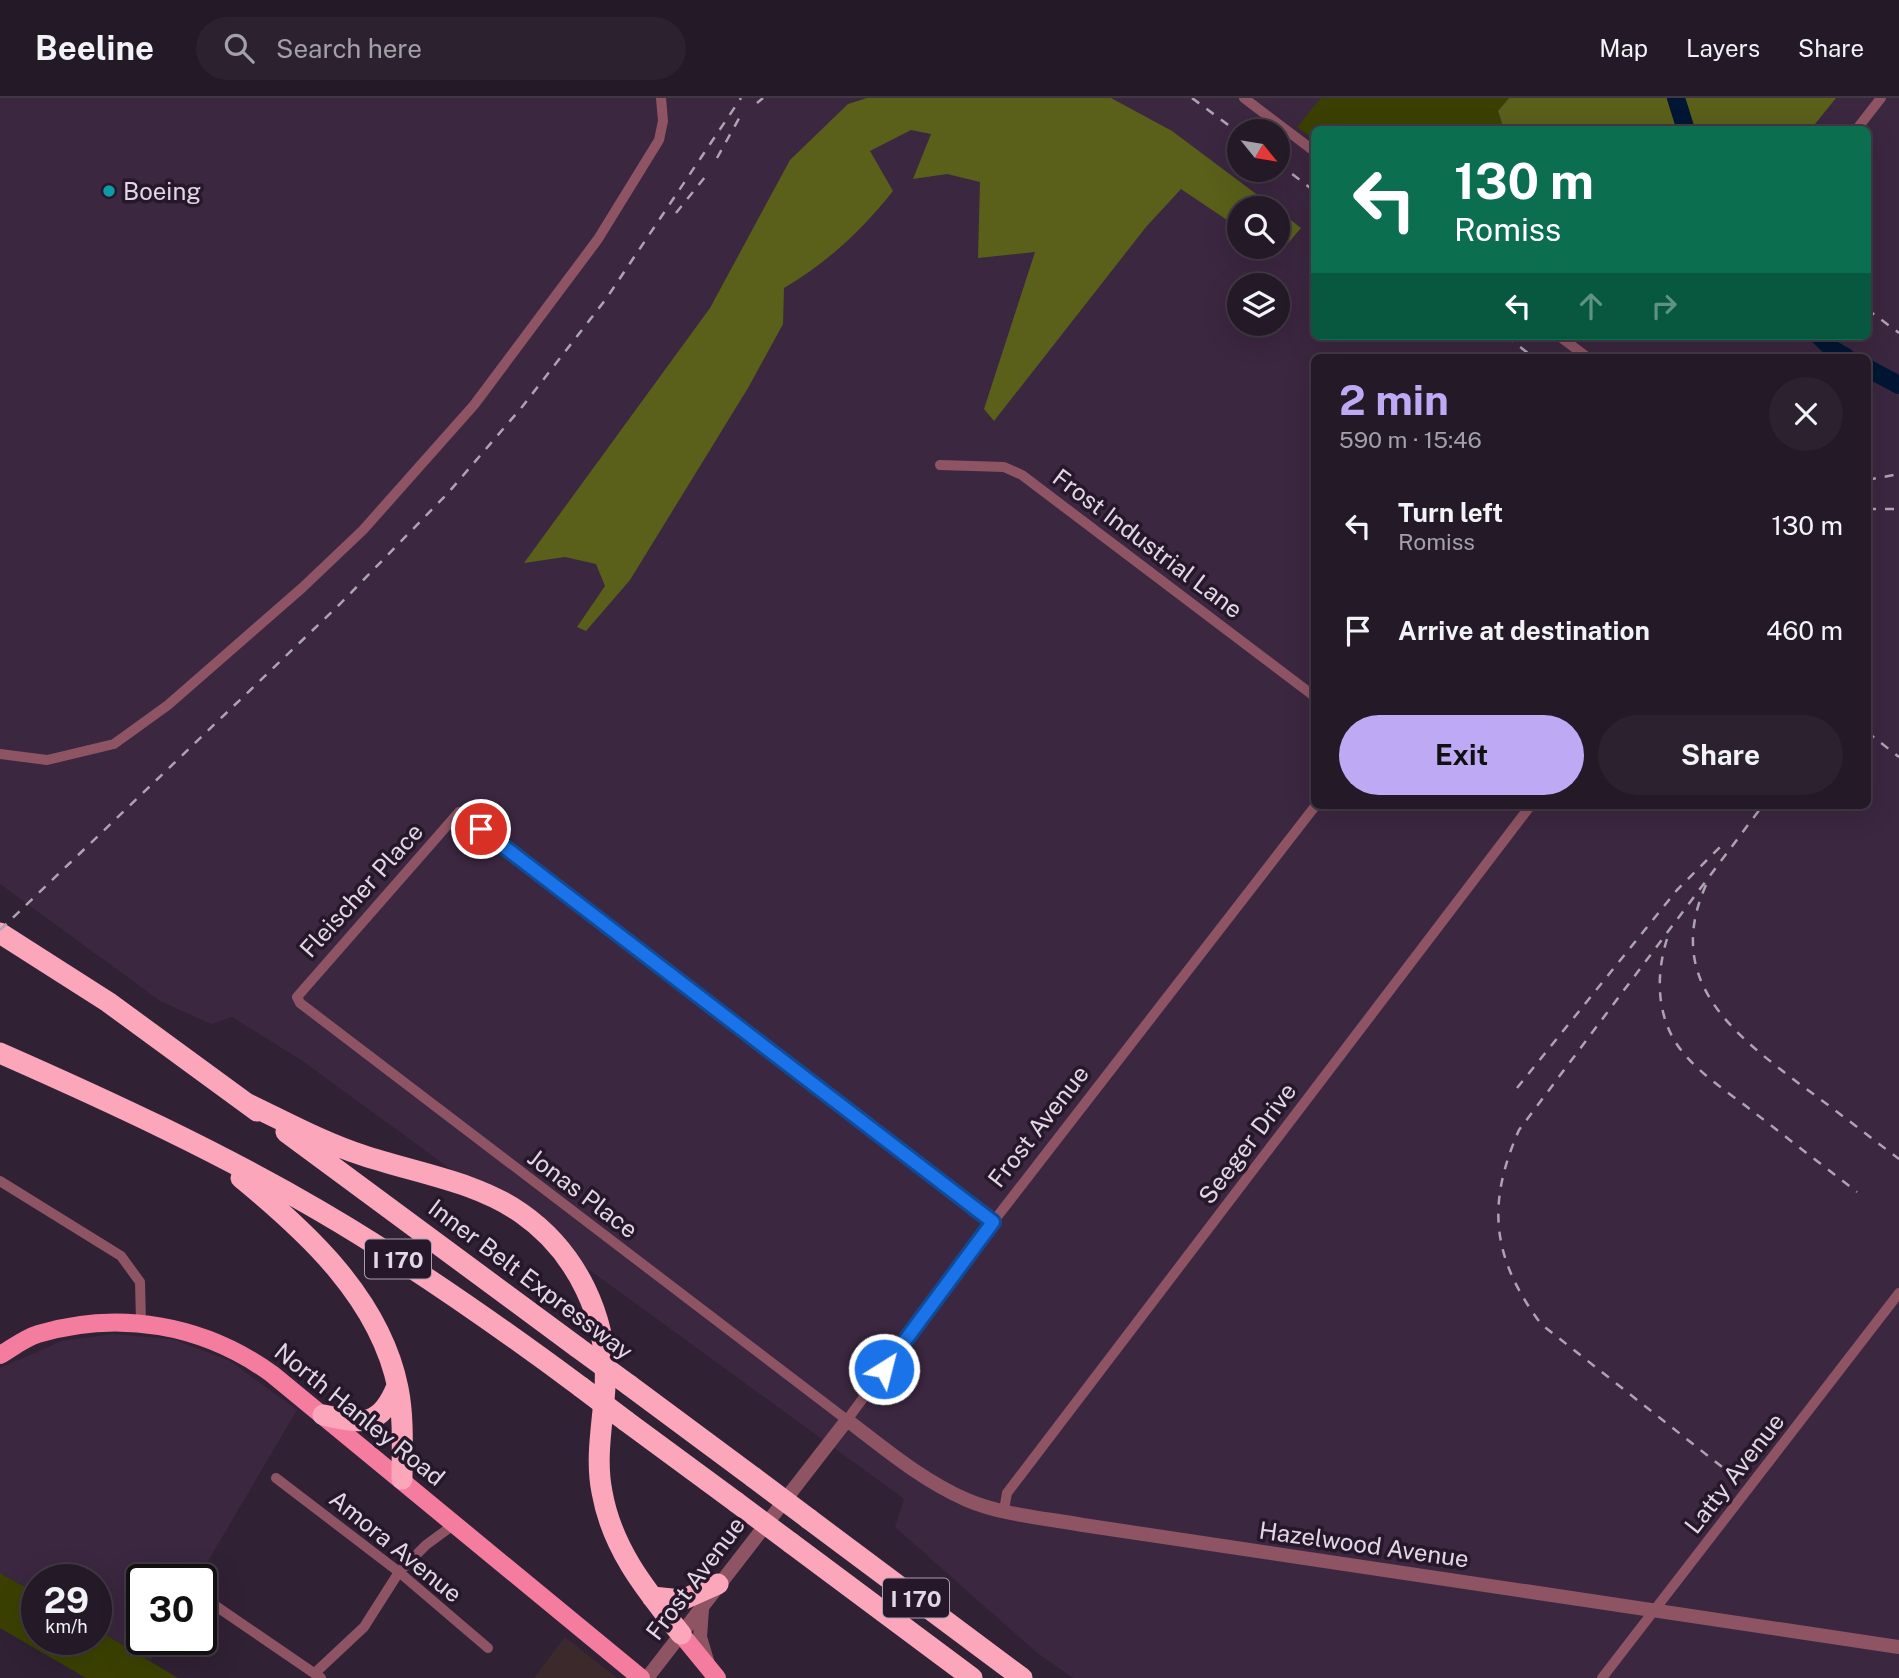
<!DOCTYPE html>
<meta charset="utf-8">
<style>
:root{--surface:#241927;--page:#2c222f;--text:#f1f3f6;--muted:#a3a0a7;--line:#413844;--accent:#bea9f5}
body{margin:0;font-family:"Public Sans",sans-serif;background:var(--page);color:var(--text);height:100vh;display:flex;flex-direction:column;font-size:26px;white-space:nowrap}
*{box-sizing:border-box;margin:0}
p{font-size:23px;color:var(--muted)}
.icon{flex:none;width:38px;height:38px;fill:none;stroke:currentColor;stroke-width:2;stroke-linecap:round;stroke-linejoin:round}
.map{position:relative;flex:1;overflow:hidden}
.drawer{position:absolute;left:1311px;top:256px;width:560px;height:455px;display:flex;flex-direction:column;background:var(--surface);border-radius:10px;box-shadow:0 7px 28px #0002,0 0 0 2px var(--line)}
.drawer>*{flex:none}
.banner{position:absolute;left:1311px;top:28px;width:560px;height:214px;border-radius:10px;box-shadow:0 7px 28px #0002,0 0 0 2px var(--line);background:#0b6e4f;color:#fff;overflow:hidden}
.needle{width:46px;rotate:120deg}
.fabs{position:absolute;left:1227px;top:21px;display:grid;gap:14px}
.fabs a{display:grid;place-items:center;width:63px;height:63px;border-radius:50%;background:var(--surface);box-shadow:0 7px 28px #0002,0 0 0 2px var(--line);font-size:35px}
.speed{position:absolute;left:21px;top:1466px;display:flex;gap:14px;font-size:35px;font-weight:700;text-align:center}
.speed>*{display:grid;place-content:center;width:91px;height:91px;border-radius:50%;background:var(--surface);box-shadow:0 7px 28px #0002,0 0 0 2px var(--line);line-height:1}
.speed small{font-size:18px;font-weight:400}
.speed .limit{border:4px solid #111;border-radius:10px;background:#fff;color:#111}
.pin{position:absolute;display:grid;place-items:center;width:60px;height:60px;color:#fff;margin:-30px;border:4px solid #fff;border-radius:50%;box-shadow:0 2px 7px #0007}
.me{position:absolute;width:77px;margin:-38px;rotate:36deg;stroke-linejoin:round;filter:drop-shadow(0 0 5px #0008)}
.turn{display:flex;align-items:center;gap:24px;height:147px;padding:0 28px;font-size:32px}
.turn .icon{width:91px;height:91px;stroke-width:2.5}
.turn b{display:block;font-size:49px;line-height:60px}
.lanes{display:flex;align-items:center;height:66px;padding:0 28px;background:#0003;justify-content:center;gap:35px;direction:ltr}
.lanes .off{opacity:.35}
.round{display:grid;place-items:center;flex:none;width:74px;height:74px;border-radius:37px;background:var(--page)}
.overview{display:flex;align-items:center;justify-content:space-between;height:119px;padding:0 28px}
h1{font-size:42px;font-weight:700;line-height:52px;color:var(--accent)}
.cta{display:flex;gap:14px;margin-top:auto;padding:14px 28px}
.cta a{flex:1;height:80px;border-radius:42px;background:var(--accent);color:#111;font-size:28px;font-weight:700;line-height:80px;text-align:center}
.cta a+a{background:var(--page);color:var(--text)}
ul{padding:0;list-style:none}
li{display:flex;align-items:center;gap:21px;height:105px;padding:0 28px}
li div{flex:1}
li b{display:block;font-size:26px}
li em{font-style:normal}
header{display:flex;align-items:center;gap:42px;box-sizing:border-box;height:98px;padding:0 35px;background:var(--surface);border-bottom:2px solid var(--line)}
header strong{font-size:33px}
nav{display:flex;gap:38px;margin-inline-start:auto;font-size:24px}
.search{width:490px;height:63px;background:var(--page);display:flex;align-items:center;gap:18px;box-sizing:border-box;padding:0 24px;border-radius:38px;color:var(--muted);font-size:26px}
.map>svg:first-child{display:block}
.commercial{fill:#3c292b}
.built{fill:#3b2740;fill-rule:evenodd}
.green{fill:#3b4002}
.forest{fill:#5a601a}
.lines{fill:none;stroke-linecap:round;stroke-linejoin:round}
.river{stroke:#001634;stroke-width:18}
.minor{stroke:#8e5463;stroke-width:10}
.tertiary{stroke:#8e5463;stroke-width:14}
.primary{stroke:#f47d9f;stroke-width:18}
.motorway{stroke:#fca6bb;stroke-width:21}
.rail{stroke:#aea3b2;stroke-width:2.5;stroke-dasharray:9 9;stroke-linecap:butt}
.motorway-bridge{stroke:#fca6bb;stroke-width:21}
.route-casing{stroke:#114b97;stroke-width:18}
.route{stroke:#1a73e8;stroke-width:12}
.culture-dot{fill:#0f9aa8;stroke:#26172a;stroke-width:2.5}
.labels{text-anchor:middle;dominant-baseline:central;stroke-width:7;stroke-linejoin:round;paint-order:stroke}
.shield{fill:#26172a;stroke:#aa9ead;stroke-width:2}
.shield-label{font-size:23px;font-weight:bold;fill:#e2d8e5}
.poi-label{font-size:24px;fill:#e2d8e5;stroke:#26172a;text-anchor:start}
.street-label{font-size:24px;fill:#e2d8e5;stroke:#26172a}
</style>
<header>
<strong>Beeline</strong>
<div class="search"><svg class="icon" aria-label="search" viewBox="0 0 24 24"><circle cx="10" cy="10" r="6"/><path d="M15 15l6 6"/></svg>Search here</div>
<nav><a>Map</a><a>Layers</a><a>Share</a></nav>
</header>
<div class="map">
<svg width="1899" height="1580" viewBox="0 0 1899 1580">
<rect width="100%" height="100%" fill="#302134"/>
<path class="commercial" d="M565,1539L617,1580H534Z"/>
<path class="built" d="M0,0H1899V1580H1073L1036,1554L895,1429L904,1401L301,962L232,919L211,926L160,903L0,786ZM1314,32H1867V238H1314ZM1239,33H1278V72H1239ZM1239,110H1278V149H1239ZM1239,187H1278V226H1239ZM1314,259H1867V707H1314Z
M113,1236L172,1241L207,1254L230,1263L297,1312L197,1482H142V1542H162L150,1563L96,1531V1482H37V1496L0,1475V1270L62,1243Z"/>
<path class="green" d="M1321,0H1509L1498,13L1504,31L1314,32V42L1297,29Z
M0,1475L37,1496V1542H96V1531L178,1580H86L0,1530Z"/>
<path class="forest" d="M867,0H1111L1172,33L1275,110H1239V130L1181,91L1146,129L994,323L984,311L1035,154L978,160L980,84L947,76L913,81L931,36L911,32L870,53L893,93C861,133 828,164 784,190L783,226L748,290L630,482L586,533L577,529L605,488L596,466L565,459L524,465L710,210L790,62L848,6Z
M1509,0H1668L1677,31H1504L1498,13Z
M1681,0H1836L1811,31L1691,32Z
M1278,112L1301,130L1278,157L1266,149H1278Z"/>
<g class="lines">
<path class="river" d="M1676,0L1686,32
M1819,238L1832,251L1846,259
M1867,270L1899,287"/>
<path class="minor" d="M1244,0L1314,53
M1856,32L1881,0
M1559,238L1587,259
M940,367L1004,369L1022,377L1314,598
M0,656L47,662L114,646L168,607L302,490L363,432L474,307L598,141L659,42L663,23L661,0
M0,1083L121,1158L140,1184L141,1224
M993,1124L459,714L297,899L300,905L847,1322L993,1124L1316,707
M276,1380L399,1474L488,1550
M1004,1412L1007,1395L1531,707
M207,1502L321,1580
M316,1574L364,1529L399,1474L426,1447L456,1425
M1602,1580L1899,1195"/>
<path class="tertiary" d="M702,1511L700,1539L708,1566
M647,1580L847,1322C885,1351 923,1383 967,1402C1002,1417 1045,1420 1083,1427L1899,1549"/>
<path class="primary" d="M0,1257C12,1250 25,1240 38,1236C119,1212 203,1226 272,1276L641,1580
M681,1536L717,1580"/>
<path class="motorway" d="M0,835L108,904L257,1013
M0,955C109,1003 217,1053 320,1113C411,1166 496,1226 581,1289
M246,1005C284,1023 322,1044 362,1057C415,1075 475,1083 521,1115C577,1154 609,1221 605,1289C603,1324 595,1359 602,1394C612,1451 646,1492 681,1536
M286,1034L577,1249
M241,1080C308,1135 380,1201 398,1290C404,1320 402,1351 402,1381
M629,1287L753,1379
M323,1317C363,1326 380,1330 397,1288
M626,1323L736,1404
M809,1421L1022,1580
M791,1445L972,1580
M652,1499L682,1502L718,1486"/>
<path class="rail" d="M1192,0L1239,35
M757,5L763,0
M717,60L742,15
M1278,65L1314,93
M676,115L705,79
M1867,211L1899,235
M1506,238L1533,259
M1867,382L1899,376
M1867,411H1899
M1867,634L1899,659
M1706,787C1663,883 1734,936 1801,987C1834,1011 1866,1036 1899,1061
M0,832L340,506L448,395L522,309L606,201L741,0
M1667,841C1657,873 1656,909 1673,940C1690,970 1724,991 1751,1012C1786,1039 1822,1067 1857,1094
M1517,990L1677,792L1720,749
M1736,1380L1541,1226C1492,1160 1486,1107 1519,1032L1763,707"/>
<path class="motorway-bridge" d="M577,1249L629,1287
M581,1289L626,1323
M753,1379L809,1421
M736,1404L791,1445"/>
</g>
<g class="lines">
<g class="route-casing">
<path id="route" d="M481,731L993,1124L884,1271"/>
</g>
<use href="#route" class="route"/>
</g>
<circle class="culture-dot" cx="109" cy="93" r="7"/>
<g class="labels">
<g class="shield">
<rect x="365" y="1141.5" width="66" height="39" rx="5"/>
<rect x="883" y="1480.5" width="66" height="39" rx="5"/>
</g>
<g class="shield-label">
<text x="398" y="1161">I 170</text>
<text x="916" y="1500">I 170</text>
</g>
<g class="poi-label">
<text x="123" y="93">Boeing</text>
</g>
<g class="street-label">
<text transform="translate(1148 445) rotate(37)">Frost Industrial Lane</text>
<text transform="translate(361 792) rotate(-48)">Fleischer Place</text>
<text transform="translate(1038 1028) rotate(-52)">Frost Avenue</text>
<text transform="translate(1247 1045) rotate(-53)">Seeger Drive</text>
<text transform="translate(583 1095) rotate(37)">Jonas Place</text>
<text transform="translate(531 1181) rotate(37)">Inner Belt Expressway</text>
<text transform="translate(360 1316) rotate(39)">North Hanley Road</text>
<text transform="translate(1734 1375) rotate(-52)">Latty Avenue</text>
<text transform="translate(1364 1446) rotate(8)">Hazelwood Avenue</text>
<text transform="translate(396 1448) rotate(39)">Amora Avenue</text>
<text transform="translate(695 1480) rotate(-53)">Frost Avenue</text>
</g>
</g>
</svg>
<div class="fabs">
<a><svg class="needle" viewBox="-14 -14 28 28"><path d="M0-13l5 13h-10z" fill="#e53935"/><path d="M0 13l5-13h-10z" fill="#a3a0a7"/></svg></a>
<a><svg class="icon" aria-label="search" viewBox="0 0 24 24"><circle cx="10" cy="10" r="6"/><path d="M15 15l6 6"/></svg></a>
<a><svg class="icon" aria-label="layers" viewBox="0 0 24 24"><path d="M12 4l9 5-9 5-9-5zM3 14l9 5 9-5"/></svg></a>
</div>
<div class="speed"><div>29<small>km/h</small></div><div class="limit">30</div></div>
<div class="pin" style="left:481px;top:731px;background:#d93025"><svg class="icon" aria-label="arrive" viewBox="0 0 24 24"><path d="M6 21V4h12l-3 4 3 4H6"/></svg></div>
<svg class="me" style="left:884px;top:1271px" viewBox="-20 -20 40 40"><circle r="17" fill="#1a73e8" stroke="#fff" stroke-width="3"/><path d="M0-11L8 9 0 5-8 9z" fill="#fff"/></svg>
<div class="banner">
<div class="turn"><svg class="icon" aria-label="left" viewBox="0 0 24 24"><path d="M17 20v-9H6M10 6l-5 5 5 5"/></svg><div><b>130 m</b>Romiss</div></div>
<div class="lanes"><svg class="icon" aria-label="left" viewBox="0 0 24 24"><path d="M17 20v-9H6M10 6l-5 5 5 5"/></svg><svg class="icon off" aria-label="ahead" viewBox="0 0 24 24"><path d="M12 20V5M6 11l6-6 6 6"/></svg><svg class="icon off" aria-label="right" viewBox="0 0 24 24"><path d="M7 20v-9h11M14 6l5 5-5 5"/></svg></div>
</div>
<section class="drawer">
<div class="overview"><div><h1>2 min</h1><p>590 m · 15:46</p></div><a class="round"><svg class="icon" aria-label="close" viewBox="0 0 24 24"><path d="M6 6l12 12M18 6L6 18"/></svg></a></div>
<ul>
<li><svg class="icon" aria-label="left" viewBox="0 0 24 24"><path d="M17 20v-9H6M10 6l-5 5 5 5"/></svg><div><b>Turn left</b><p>Romiss</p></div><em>130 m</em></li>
<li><svg class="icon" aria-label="arrive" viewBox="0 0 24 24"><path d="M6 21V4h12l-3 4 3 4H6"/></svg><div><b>Arrive at destination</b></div><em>460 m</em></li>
</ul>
<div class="cta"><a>Exit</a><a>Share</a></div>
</section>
</div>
